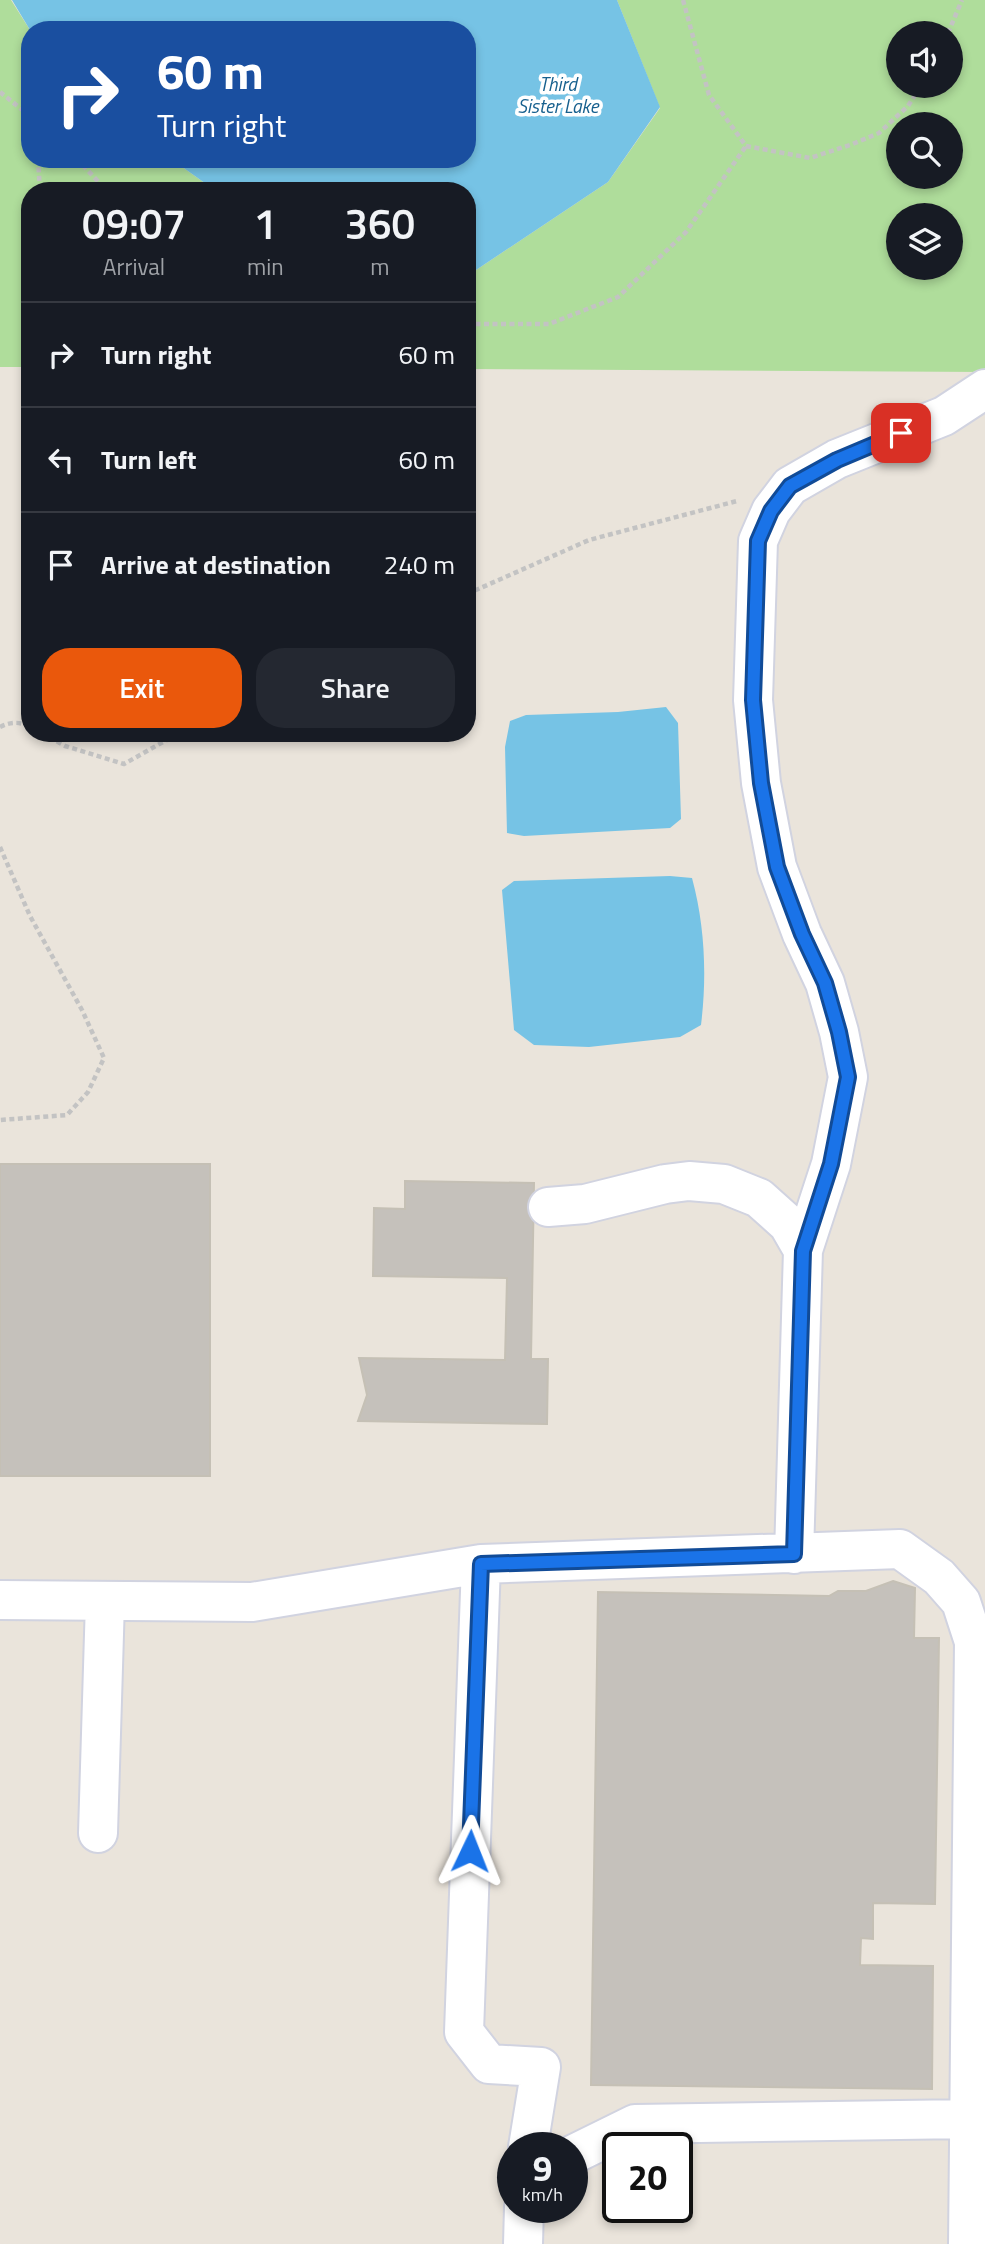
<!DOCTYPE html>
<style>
:root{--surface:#171b24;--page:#242831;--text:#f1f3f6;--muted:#9ea1a6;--line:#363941;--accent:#ea580c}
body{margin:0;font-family:"Titillium Web",sans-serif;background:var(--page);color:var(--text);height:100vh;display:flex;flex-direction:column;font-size:26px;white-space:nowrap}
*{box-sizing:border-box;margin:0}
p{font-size:23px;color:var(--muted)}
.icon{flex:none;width:38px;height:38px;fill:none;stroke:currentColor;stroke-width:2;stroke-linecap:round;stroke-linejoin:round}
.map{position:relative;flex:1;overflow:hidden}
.drawer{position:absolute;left:21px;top:182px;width:455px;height:560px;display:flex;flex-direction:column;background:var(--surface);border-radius:28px;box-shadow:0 4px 10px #0003}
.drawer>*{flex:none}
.top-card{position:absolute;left:21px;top:21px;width:455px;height:147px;border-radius:28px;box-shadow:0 4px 10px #0003;background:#1a4fa0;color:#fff;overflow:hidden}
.buttons{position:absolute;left:886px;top:21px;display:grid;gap:14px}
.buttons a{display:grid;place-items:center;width:77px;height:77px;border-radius:50%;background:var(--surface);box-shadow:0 4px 10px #0003;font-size:35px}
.speed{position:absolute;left:497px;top:2132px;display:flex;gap:14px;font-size:35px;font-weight:700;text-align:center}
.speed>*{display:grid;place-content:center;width:91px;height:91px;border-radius:50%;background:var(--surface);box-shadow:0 4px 10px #0003;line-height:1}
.speed small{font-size:18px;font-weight:400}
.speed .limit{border:4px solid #111;border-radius:10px;background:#fff;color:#111}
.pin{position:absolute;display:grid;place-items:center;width:60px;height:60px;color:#fff;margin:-30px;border-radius:14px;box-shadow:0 4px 10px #0006}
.me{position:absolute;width:77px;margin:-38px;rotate:2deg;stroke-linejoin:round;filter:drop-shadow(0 0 5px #0008)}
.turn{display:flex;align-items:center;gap:24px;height:147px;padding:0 21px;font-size:32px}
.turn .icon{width:91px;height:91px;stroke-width:2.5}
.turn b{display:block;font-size:49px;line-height:60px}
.eta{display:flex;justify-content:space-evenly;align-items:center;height:119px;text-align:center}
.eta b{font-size:42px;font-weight:600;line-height:49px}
.button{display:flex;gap:14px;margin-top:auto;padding:14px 21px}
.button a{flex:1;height:80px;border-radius:28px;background:var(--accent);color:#fff;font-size:28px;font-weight:600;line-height:80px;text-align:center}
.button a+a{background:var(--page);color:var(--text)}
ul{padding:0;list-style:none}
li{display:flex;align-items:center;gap:21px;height:105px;padding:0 21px;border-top:2px solid var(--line)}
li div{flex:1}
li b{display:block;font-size:26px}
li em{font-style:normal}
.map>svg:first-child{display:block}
.green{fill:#afdd9b;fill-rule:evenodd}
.water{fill:#76c3e5}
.building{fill:#c5c1bb;stroke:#c5c0b5;stroke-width:2}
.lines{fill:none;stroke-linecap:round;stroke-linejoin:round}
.minor-casing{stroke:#d1d3e0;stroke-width:42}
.path{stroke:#c3c3c3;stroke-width:4.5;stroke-dasharray:5 3.5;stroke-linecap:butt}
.minor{stroke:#fff;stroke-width:38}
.route-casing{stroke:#114b97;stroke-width:18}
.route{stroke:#1a73e8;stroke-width:12}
.labels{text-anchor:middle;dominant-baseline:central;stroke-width:7;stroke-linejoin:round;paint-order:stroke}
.water-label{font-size:19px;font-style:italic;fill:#17608e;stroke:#fff}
</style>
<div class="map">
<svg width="985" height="2244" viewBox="0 0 985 2244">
<rect width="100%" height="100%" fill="#eae4db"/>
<path class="green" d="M0,0H11L30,30V159H171L216,191H30V367H0Z
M617,0H985V372L467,369V276L608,182L660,108ZM898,33H950V86H898ZM898,124H950V177H898ZM898,215H950V268H898Z"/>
<path class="water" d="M12,0H617L660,107L608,182L467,276V191H216L171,159H467V30H30Z
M666,707L678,723L681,819L670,828L524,836L507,833L505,747L510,721L526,715L618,712Z
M670,876L692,878C705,926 707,976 701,1025L680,1037L589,1047L534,1045L514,1030L502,890L514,881Z"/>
<path class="building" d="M0,1164H210V1476H0Z
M405,1181L534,1183L531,1359H548L547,1424L358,1421L367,1395L359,1358L505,1360L507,1278L373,1276L374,1208L405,1209Z
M893,1581L915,1588L914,1638H939L935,1904L873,1903V1939L861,1938L860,1965L933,1966L932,2089L591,2085L598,1592L829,1596L838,1591H866Z"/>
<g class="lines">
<g class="minor-casing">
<path id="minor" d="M548,1207L585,1204L665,1184L689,1181L724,1184L759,1198L788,1224L803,1250
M794,1554L803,1250L831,1164L848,1077L839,1032L825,983L802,934L777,867L761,783L753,700L758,541L771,511L790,486L837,459L944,416L985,389
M481,1564L464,2032L489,2064L541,2067L528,2147
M0,1600L252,1602L481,1564L900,1549L939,1577L961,1602L974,1642L968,2244
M98,1833L105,1601
M572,2155L635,2124L968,2119
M523,2244L524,2207"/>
</g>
<path class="path" d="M683,0L709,95L746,146L810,158L850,145L879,133L908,106L921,86
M948,33L962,0
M0,92L30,116
M38,159L40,191
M77,159L107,191
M467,324H549L618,297L686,232L746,146
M467,594L589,540L737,501
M0,727C10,722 20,721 30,727
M42,733L65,746L124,764L179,733
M0,847L30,916L82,1010L104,1058L88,1092L67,1115L0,1120"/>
<use href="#minor" class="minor"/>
</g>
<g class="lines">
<g class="route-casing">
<path id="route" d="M470,1851L481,1564L794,1554L803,1251L831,1164L848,1077L839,1032L825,983L802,934L777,867L761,783L753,700L758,541L771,511L790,486L837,460L901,433"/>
</g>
<use href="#route" class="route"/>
</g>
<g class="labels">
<g class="water-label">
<text x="558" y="83">Third<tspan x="558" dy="22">Sister Lake</tspan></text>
</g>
</g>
</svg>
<div class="buttons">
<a><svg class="icon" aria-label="sound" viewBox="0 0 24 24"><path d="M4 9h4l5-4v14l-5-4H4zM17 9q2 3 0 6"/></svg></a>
<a><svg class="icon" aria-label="search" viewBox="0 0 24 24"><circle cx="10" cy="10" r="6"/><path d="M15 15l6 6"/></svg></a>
<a><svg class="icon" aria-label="layers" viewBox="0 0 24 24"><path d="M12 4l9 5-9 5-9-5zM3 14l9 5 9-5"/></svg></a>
</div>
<div class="speed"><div>9<small>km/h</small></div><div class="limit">20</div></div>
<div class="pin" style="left:901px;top:433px;background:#d93025"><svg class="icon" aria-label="arrive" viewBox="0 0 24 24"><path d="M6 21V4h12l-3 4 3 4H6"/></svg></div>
<svg class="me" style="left:470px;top:1851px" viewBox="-20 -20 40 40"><path d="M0-17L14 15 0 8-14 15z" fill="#1a73e8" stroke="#fff" stroke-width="4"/></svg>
<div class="top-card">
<div class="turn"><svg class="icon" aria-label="right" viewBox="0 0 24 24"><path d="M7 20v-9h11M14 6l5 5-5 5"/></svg><div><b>60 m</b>Turn right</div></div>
</div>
<section class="drawer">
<div class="eta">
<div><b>09:07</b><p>Arrival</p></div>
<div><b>1</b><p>min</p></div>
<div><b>360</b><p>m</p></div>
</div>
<ul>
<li><svg class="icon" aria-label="right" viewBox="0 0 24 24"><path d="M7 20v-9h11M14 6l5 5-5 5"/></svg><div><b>Turn right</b></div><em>60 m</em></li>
<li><svg class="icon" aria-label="left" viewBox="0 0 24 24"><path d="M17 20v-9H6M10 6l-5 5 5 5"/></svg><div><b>Turn left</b></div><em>60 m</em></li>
<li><svg class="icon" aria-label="arrive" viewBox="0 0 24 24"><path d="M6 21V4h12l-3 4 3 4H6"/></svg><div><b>Arrive at destination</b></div><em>240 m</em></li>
</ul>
<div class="button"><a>Exit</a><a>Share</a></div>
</section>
</div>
